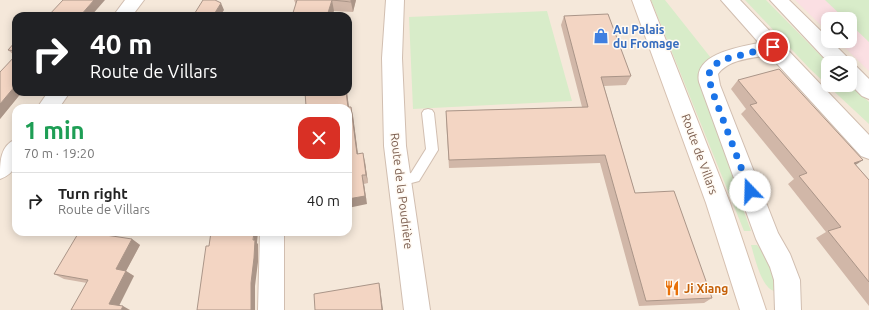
<!DOCTYPE html>
<meta charset="utf-8">
<style>
:root{--surface:#fff;--page:#f2f2f2;--text:#222;--muted:#767676;--line:#e0e0e0}
body{margin:0;font-family:Ubuntu,sans-serif;background:var(--page);color:var(--text);height:100vh;display:flex;flex-direction:column;font-size:15px;white-space:nowrap}
*{box-sizing:border-box;margin:0}
p{font-size:13px;color:var(--muted)}
.icon{flex:none;width:22px;height:22px;fill:none;stroke:currentColor;stroke-width:2;stroke-linecap:round;stroke-linejoin:round}
.map{position:relative;flex:1;overflow:hidden}
.sheet{position:absolute;left:12px;top:104px;width:340px;height:132px;display:flex;flex-direction:column;background:var(--surface);border-radius:12px;box-shadow:0 2px 10px #0003}
.sheet>*{flex:none}
.top-card{position:absolute;left:12px;top:12px;width:340px;height:84px;border-radius:12px;box-shadow:0 2px 10px #0003;background:#202124;color:#fff;overflow:hidden}
.fabs{position:absolute;left:821px;top:12px;display:grid;gap:8px}
.fabs a{display:grid;place-items:center;width:36px;height:36px;border-radius:8px;background:var(--surface);box-shadow:0 2px 10px #0003;font-size:20px}
.pin{position:absolute;display:grid;place-items:center;width:34px;height:34px;color:#fff;margin:-17px;border:2px solid #fff;border-radius:50%;box-shadow:0 1px 4px #0007}
.me{position:absolute;width:44px;margin:-22px;rotate:339deg;stroke-linejoin:round;filter:drop-shadow(0 0 3px #0008)}
.turn{display:flex;align-items:center;gap:14px;height:84px;padding:0 12px;font-size:18px}
.turn .icon{width:52px;height:52px;stroke-width:2.5}
.turn b{display:block;font-size:28px;line-height:34px}
.round{display:grid;place-items:center;flex:none;width:42px;height:42px;border-radius:12px;background:var(--page)}
.overview{display:flex;align-items:center;justify-content:space-between;height:68px;padding:0 12px}
h1{font-size:24px;font-weight:700;line-height:30px;color:#1e9e55}
ul{padding:0;list-style:none}
li{display:flex;align-items:center;gap:12px;height:56px;padding:0 12px;border-top:1px solid var(--line)}
li div{flex:1}
li b{display:block;font-size:15px}
li em{font-style:normal}
.map>svg:first-child{display:block}
.residential{fill:#f5e8da;fill-rule:evenodd}
.medical{fill:#fbdfe3}
.green{fill:#d8ecc9}
.lines{fill:none;stroke-linecap:round;stroke-linejoin:round}
.lane-casing{stroke:#d1beb0;stroke-width:2}
.street-casing{stroke:#d1beb0;stroke-width:2}
.secondary-casing{stroke:#d6c0b0;stroke-width:2}
.lane{fill:#fff;fill-rule:evenodd}
.street{fill:#fff;fill-rule:evenodd}
.secondary{fill:#fff;fill-rule:evenodd}
.wall{fill:#d1b7a8}
.shaded-wall{fill:#aa9588}
.building{fill:#f3d5c3;stroke:#aa9588}
.route{stroke:#1a73e8;stroke-width:7;stroke-dasharray:0 12.6}
.labels{text-anchor:middle;dominant-baseline:central;stroke-width:3;stroke-linejoin:round;paint-order:stroke}
.shop-label{font-size:12px;font-weight:bold;fill:#366cbe;stroke:#fffaf3;text-anchor:start}
.street-label{font-size:12px;fill:#7a5c4d;stroke:#fffaf3}
.food-label{font-size:12px;font-weight:bold;fill:#c56008;stroke:#fffaf3;text-anchor:start}
</style>
<div class="map">
<svg width="869" height="310" viewBox="0 0 869 310">
<rect width="100%" height="100%" fill="#fdf6ec"/>
<path class="residential" d="M0,0H869V310H0ZM16,16H348V92H16ZM828,19H850V41H828ZM828,63H850V85H828ZM16,108H348V232H16Z"/>
<path class="medical" d="M795,0H869V71L838,41H850V19H828V32Z"/>
<path class="green" d="M651,0H665L711,58C701,63 699,69 699,79L739,189V198L751,231H744Z
M745,0H766L828,63V85L850,84L869,102V124L810,69Z
M825,0H869V42L850,24V19H845Z
M547,11L572,101L413,109L409,17Z
M751,245H757L771,262L779,278L774,291C761,287 755,258 751,245Z"/>
<g class="lines">
<g class="lane-casing">
<path id="lane" d="M428,109L432,110L434,113L438,150L419,181L400,186L396,185L394,181L396,177L411,173L426,149L422,113L424,110Z"/>
</g>
<g class="street-casing">
<path id="street" d="M125,0H144L132,16H113Z
M386,0H404L402,58L406,146L430,310H404L384,146L382,58Z
M721,0H740L869,135V159L861,156L769,55C753,58 729,59 718,74L720,85L778,233L790,254L800,280L801,310H775L774,280L770,267L756,239L699,82C693,54 739,47 759,43Z
M770,0H789L828,38V41H831L848,58L851,63L850,64L829,63Z
M850,65L857,67L869,79V99L862,96L850,84Z
M48,92H70L59,108H37Z
M16,139C16,156 20,172 0,179C0,161 0,146 16,139Z
M260,232H284V310H258Z"/>
</g>
<g class="secondary-casing">
<path id="secondary" d="M632,0H650L730,203L766,310H740L706,203Z"/>
</g>
<use href="#lane" class="lane"/>
<use href="#street" class="street"/>
<use href="#secondary" class="secondary"/>
</g>
<path class="wall" d="M294,0H356L353,12L334,11L296,5Z
M564,16L631,76L626,85L604,86L635,193L712,298L704,303L639,306L600,163L449,168L446,119V111L582,107L561,25Z
M16,41V92H22L0,119L15,56L8,50Z
M738,80L856,165L869,180V306L816,238L826,232L788,184L794,179L741,114L746,109L731,89Z
M347,92L349,107H351L353,116L358,154L365,162L368,183L364,184L367,204L348,108H306V106Z
M132,239L140,245L126,271L134,276L71,310L87,283L64,279L54,274Z"/>
<path class="shaded-wall" d="M94,0H105L91,16H80Z
M332,0L334,11L332,16H327Z
M351,0H356L353,12L351,2Z
M221,3L224,10L220,16H213Z
M16,85V92H22L0,119V104Z
M346,92H347L350,117L348,107Z
M351,107L353,116L359,163L357,154Z
M363,153L365,162L368,183L366,175Z
M863,160L851,168L854,163Z
M362,175L364,184L367,204L348,208V199Z
M254,232H258L257,243L258,244V262L255,286V310H251V283Z
M132,239L140,245L126,271L134,276L118,308L109,304L116,269Z
M379,283L380,287L383,310H382Z
M123,306L130,310H121Z"/>
<path class="building" d="M63,0H94L80,16H48Z
M203,0H215L221,3L213,16H193Z
M297,0H351V2L332,0L327,16H292Z
M608,14L631,76L601,77L635,193L674,191L712,298L646,301L605,155L449,160L446,111L588,107L564,16Z
M16,41V51L8,50Z
M16,55V85L0,104V72Z
M779,69L863,160L854,163L869,180V282L828,231L841,227L799,176L807,173L750,105L757,103L738,80Z
M305,92H346L348,107H351L357,154L363,153L366,175H362L365,196L348,199V108H314V105L306,106Z
M79,232H86L132,239L116,269L126,271L109,304L123,306L121,310H71L88,280L54,274Z
M211,232H254L253,240H255L254,258L251,283V310H197L206,246H209Z
M379,283L382,310H315L314,294Z"/>
<g class="lines">
<path class="route" d="M750,191L713,93L708,76L712,67L721,60L773,47"/>
</g>
<defs>
<g id="shop-bare" transform="scale(1.2)"><path d="M-5-2.5h2.3a2.7 3.5 0 0 1 5.4 0H5L5.5 6h-11ZM-1.5-2.5h3a1.5 2.3 0 0 0-3 0Z" fill="#3f7fe0" stroke="#fffaf3" stroke-width="2.5" paint-order="stroke"/></g>
<g id="restaurant-bare" transform="scale(1.2)"><path d="M-5-6h1v4h1v-4h1v4h1v-4h1v5L-1.5 .5V6h-2V.5L-5-1ZM5-6V6H3V1.5H1.5Q1.5-4 5-6Z" fill="#e8710a" stroke="#fffaf3" stroke-width="2.5" paint-order="stroke"/></g>
</defs>
<g fill-rule="evenodd">
<use href="#shop-bare" x="601" y="36"/>
<use href="#restaurant-bare" x="672" y="288"/>
</g>
<g class="labels">
<g class="shop-label">
<text x="613" y="29">Au Palais<tspan x="613" dy="14">du Fromage</tspan></text>
</g>
<g class="street-label">
<text transform="translate(700 154) rotate(70)">Route de Villars</text>
<text transform="translate(402 191) rotate(83)">Route de la Poudrière</text>
</g>
<g class="food-label">
<text x="684" y="288">Ji Xiang</text>
</g>
</g>
</svg>
<div class="fabs">
<a><svg class="icon" aria-label="search" viewBox="0 0 24 24"><circle cx="10" cy="10" r="6"/><path d="M15 15l6 6"/></svg></a>
<a><svg class="icon" aria-label="layers" viewBox="0 0 24 24"><path d="M12 4l9 5-9 5-9-5zM3 14l9 5 9-5"/></svg></a>
</div>
<div class="pin" style="left:773px;top:47px;background:#d93025"><svg class="icon" aria-label="arrive" viewBox="0 0 24 24"><path d="M6 21V4h12l-3 4 3 4H6"/></svg></div>
<svg class="me" style="left:750px;top:191px" viewBox="-20 -20 40 40"><circle r="19" fill="#fff"/><path d="M0-13L10 11 0 6-10 11z" fill="#1a73e8"/></svg>
<div class="top-card">
<div class="turn"><svg class="icon" aria-label="right" viewBox="0 0 24 24"><path d="M7 20v-9h11M14 6l5 5-5 5"/></svg><div><b>40 m</b>Route de Villars</div></div>
</div>
<section class="sheet">
<div class="overview"><div><h1>1 min</h1><p>70 m · 19:20</p></div><a class="round" style="background:#d93025;color:#fff"><svg class="icon" aria-label="close" viewBox="0 0 24 24"><path d="M6 6l12 12M18 6L6 18"/></svg></a></div>
<ul>
<li><svg class="icon" aria-label="right" viewBox="0 0 24 24"><path d="M7 20v-9h11M14 6l5 5-5 5"/></svg><div><b>Turn right</b><p>Route de Villars</p></div><em>40 m</em></li>
</ul>
</section>
</div>
